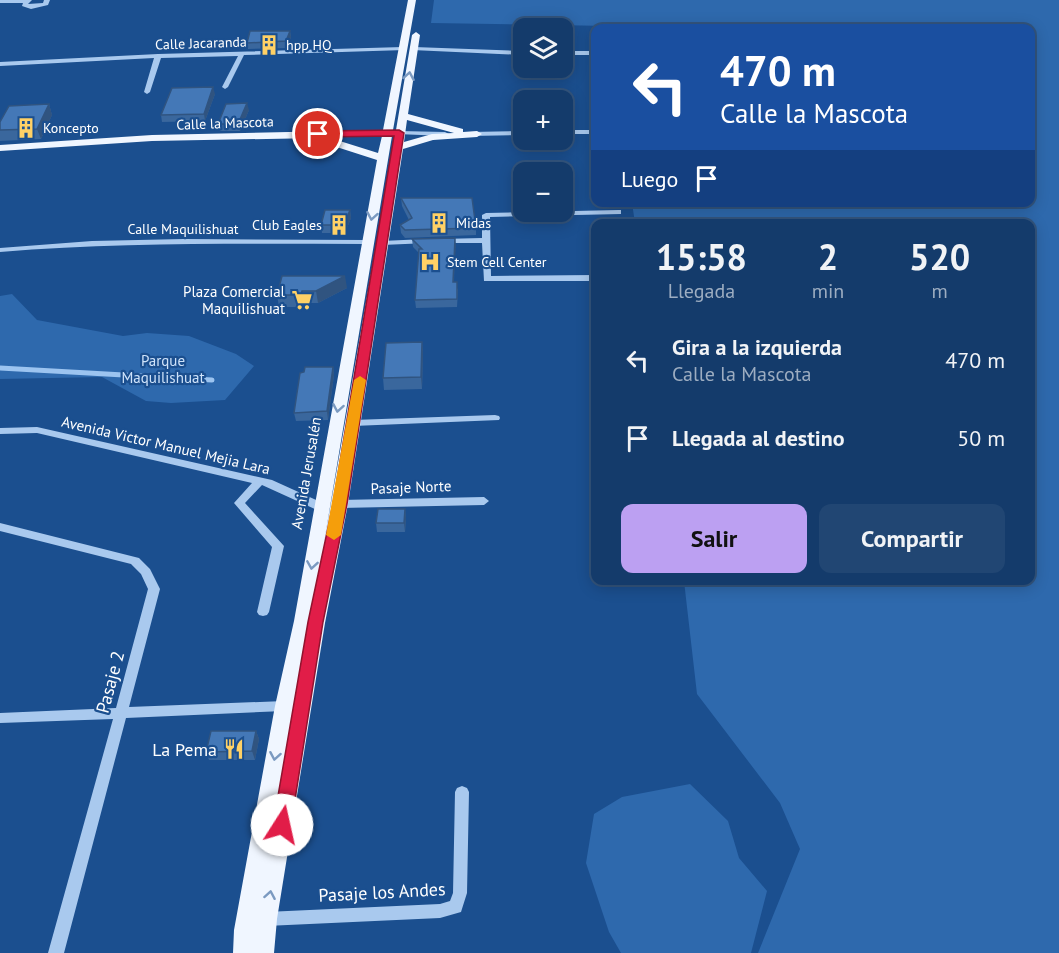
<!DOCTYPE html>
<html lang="es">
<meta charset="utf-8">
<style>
:root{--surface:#143b6b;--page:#214673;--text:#f1f3f6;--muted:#9dadc1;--line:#33557e;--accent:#bca0f2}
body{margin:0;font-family:"PT Sans",sans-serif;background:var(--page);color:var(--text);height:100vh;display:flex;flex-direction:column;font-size:22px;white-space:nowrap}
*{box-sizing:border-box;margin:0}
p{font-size:20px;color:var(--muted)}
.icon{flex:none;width:33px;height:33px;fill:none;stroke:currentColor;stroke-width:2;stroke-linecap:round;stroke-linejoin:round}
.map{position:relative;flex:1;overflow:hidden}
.sheet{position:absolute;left:591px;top:219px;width:444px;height:366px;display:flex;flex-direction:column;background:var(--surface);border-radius:12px;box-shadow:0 3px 15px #0003,0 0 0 2px var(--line)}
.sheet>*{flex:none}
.banner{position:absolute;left:591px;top:24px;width:444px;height:183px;border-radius:12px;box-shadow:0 3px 15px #0003,0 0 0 2px var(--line);background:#1a4fa0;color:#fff;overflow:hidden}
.tools{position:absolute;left:513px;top:18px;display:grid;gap:12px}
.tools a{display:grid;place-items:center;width:60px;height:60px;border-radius:12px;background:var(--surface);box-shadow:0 3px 15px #0003,0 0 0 2px var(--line);font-size:30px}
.pin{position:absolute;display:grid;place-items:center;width:51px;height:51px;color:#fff;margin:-26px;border:3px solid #fff;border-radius:50%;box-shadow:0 2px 6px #0007}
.me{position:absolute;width:66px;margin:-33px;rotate:10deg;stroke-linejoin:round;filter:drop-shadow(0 0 4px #0008)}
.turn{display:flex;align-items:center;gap:21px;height:126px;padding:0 30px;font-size:27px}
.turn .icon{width:78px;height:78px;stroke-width:2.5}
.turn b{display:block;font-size:42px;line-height:51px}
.then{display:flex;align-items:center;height:57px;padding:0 30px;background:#0003;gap:12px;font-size:22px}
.eta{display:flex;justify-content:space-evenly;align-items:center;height:102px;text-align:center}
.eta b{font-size:36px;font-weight:700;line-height:42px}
.button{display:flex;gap:12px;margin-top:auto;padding:12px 30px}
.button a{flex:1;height:69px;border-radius:12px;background:var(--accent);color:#111;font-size:24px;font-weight:700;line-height:69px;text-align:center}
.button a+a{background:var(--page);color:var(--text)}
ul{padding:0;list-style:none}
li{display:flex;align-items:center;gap:18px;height:78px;padding:0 30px}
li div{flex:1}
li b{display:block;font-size:22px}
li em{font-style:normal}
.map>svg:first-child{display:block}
.green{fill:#2e69ad}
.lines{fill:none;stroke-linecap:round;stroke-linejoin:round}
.stream{stroke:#9cc4f0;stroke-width:5}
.minor{fill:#a9c9ee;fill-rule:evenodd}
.major{fill:#f0f6ff;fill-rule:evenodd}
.wall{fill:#3a679d}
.shaded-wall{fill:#305480}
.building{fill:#4478b7;stroke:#305480;stroke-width:1.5}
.oneway{stroke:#7b9ac1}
.route{fill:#e11d48;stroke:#92132f;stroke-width:1.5}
.slow{fill:#f59e0b}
.labels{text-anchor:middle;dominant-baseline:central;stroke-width:4.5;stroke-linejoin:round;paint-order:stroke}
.far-street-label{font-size:14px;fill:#fff;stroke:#1b4f8f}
.far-poi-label{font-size:14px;fill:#fff;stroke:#1b4f8f;text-anchor:start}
.poi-label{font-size:15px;fill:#fff;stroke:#1b4f8f;text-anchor:end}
.park-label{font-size:15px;fill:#cfe3fa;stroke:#1b4f8f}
.street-label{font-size:15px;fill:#fff;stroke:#1b4f8f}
.near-street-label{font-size:18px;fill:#fff;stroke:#1b4f8f}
.near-poi-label{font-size:18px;fill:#fff;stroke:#1b4f8f;text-anchor:end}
</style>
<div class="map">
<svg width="1059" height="953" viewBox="0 0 1059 953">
<rect width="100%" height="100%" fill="#1b4f8f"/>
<path class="green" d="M434,0H1059V953H758L800,849L780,803L697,694L684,581L1030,580V224L635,223L632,203L1030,202V28H611L610,26L431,23Z
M12,294L37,320L123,336L147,333L189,336L236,354L254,366L225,400L171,403L146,401L102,377L0,379V296Z
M690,784L728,821L739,858L767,891L751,953H621L609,932L586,863L594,814L622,797Z"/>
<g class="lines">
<path class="stream" d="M0,368L212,380"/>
<path class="minor" d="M0,0H32L28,4L43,3L44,0H50L48,5L31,9L22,6L23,3H0Z
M403,47L406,49L405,50L244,55L228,87L225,89L222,87L238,56L161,58L150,92L147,94L144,92L154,58L0,66V62L158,54Z
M414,47L524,51V55L412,50L411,49Z
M562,51H596V55H562Z
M562,130H596V134H562Z
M399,131L445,132L449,134L445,136L397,134V132Z
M524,131V135L470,136L466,134L470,132Z
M618,210H621V214L490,217L491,276L596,275V281H484L482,243H441L437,241L441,239L482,238V215L486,213Z
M184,239L367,240L371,242L367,244C244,244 122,242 0,252V248L92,241Z
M425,239H428V243L382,245L378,243L382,241Z
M495,415L499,416L500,418L499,420L353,426L348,423L353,420Z
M37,427L272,480L325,504L326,507L325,510H317L262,485L245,503L284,546L269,612L267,615L263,616L259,615L257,612L272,547L234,503L252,483L37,433L0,434V428Z
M484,497L489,501L484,505L340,508L335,504L340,500Z
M0,523L139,558L150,569L160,589L129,707L284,701L289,702L290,706L289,710L284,711L126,718L64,953H48L113,719L0,723V713L116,708L148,589L141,574L131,564L0,531Z
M462,786L467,788L469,792L467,893L461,912L440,918L266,926L261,924L258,919L261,914L266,912L440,904L450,901L453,893L455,792L457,788Z"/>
<path class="major" d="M408,0H416L393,130H396L412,35L416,32L420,35L408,114L463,129V132L477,131L482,134L477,137L433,140L403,149L348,504L325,623L277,919L274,953H233L234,930L275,706L294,621L377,160L318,141V138L152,141L0,151V145L152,135L383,130ZM407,120L454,133L432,134L404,142ZM382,136L378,153L327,137ZM392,136H395L324,543Z"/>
</g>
<path class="wall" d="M290,31L291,37L287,48L248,49L247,43Z
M215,94L205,121L162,122L161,115Z
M49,104L52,115L41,139L0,141V122Z
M249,110L240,131H220L218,124Z
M401,198L476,228V235L405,238L401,233L400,225L409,220L402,206Z
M350,210L351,218L345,233H322L321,225Z
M455,238L454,282L458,290L457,307L416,308L415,300L419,253L413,247L412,239Z
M282,276L347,288L318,303H304L303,307H279L277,295Z
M422,342L423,354L422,389L384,390L383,378Z
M333,367L334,375L328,420L296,421L294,413L304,372Z
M405,509L406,518L405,532H377L376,523Z
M256,731L259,739L255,760H209L206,752Z"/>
<path class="shaded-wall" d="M290,31L291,37L287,48L286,41Z
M213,87L215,94L205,121L204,114Z
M247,103L249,110L240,131L238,124Z
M49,104L52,115L41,139L37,129Z
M350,210L351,218L345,233L344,225Z
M455,238L456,246L453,290V282Z
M345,276L347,288L318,303L316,291Z
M302,291L304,303L303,307L301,295Z
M422,342L423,354L422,389L421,377Z
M333,367L334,375L328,420L327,411Z
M405,509L406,518L405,532L404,523Z
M256,731L259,739L255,760L252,751Z"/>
<path class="building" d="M250,31H290L286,41L247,43Z
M213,87L204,114L161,115L172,88Z
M247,103L238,124H218L226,104Z
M49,104L37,129L0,130V122L9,106Z
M401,198H472L476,228L405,230L400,225L412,218Z
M325,210H350L344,225H321Z
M455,238L453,282H457V299L415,300L419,249H422L412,239Z
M282,276H345L316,291H302L301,295H277Z
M422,342L421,377L383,378L386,343Z
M305,367H333L327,411L294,413L300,373L304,372Z
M378,509H405L404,523H376Z
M211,731H256L252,751L206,752Z"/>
<defs><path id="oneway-chevron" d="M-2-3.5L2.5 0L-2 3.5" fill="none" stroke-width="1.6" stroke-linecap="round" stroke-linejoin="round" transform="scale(1.5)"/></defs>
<g class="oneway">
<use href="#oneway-chevron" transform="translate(409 76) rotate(-80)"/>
<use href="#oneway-chevron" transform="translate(372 216) rotate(100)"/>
<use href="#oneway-chevron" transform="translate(338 408) rotate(100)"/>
<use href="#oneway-chevron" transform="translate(312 565) rotate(99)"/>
<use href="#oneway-chevron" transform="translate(275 756) rotate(100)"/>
<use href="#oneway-chevron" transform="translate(270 895) rotate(-80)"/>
</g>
<path class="route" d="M399,130L404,133L347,504L323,622L291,825L288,831L282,833L276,831L273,825L308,622L333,504L394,136L318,137L313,134L318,131Z"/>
<path class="slow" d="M360,376L366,380L341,535L334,540L326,535L354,380Z"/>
<defs>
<g id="building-bare" transform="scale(1.62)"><path d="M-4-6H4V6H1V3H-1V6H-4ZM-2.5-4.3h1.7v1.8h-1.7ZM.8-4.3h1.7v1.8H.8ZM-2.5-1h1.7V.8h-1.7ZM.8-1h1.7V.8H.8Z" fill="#ffd166" stroke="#1b4f8f" stroke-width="2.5" paint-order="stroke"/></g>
<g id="hospital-bare" transform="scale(1.62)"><path d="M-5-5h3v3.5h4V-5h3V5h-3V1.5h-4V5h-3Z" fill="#ffd166" stroke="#1b4f8f" stroke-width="2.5" paint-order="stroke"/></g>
<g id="supermarket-bare" transform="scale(1.62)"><path d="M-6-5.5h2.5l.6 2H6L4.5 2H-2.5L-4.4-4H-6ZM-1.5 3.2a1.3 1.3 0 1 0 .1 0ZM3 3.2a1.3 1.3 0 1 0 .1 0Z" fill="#ffd166" stroke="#1b4f8f" stroke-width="2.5" paint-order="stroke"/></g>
<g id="restaurant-bare" transform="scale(1.62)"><path d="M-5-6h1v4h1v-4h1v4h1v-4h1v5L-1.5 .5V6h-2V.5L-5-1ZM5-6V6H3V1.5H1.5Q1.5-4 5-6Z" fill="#ffd166" stroke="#1b4f8f" stroke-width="2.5" paint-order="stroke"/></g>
</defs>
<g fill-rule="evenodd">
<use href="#building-bare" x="269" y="45"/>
<use href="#building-bare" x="26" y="128"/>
<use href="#building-bare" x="439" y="223"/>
<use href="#building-bare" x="339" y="225"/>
<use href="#hospital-bare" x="430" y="262"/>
<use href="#supermarket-bare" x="302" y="300"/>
<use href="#restaurant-bare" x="234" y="749"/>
</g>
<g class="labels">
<g class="far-street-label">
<text transform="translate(201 43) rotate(-2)">Calle Jacaranda</text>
<text transform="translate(225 123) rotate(-2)">Calle la Mascota</text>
<text x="183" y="229">Calle Maquilishuat</text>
</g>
<g class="far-poi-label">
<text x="286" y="45">hpp HQ</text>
<text x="43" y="128">Koncepto</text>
<text x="456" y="223">Midas</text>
<text x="322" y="225" text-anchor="end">Club Eagles</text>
<text x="447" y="262">Stem Cell Center</text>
</g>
<g class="poi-label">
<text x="285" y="291">Plaza Comercial<tspan x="285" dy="17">Maquilishuat</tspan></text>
</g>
<g class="park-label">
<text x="163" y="360">Parque<tspan x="163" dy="17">Maquilishuat</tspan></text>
</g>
<g class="street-label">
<text transform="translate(166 445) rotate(13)">Avenida Victor Manuel Mejia Lara</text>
<text transform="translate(306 473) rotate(-80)">Avenida Jerusalén</text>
<text transform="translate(411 487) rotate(-2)">Pasaje Norte</text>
</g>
<g class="near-street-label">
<text transform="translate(110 682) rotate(-75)">Pasaje 2</text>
<text transform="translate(382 892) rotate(-3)">Pasaje los Andes</text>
</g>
<g class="near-poi-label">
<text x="217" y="749">La Pema</text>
</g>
</g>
</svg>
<div class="tools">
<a><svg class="icon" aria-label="layers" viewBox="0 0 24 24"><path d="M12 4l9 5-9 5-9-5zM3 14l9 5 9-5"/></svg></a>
<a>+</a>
<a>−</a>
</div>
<div class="pin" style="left:318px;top:134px;background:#d93025"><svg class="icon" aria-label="arrive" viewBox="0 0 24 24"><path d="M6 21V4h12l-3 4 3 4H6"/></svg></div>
<svg class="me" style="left:282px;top:825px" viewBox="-20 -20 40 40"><circle r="19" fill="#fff"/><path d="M0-13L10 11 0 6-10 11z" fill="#e11d48"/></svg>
<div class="banner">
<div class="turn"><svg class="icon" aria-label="left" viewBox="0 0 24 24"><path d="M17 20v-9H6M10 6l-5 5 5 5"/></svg><div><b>470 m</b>Calle la Mascota</div></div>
<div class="then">Luego<svg class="icon" aria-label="arrive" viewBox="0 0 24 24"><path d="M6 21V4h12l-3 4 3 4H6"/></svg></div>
</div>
<section class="sheet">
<div class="eta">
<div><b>15:58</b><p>Llegada</p></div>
<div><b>2</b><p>min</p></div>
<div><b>520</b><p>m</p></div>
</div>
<ul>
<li><svg class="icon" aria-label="left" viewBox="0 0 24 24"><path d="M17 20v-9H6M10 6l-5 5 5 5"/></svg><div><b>Gira a la izquierda</b><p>Calle la Mascota</p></div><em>470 m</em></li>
<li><svg class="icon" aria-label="arrive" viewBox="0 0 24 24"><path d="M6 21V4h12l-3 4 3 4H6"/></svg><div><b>Llegada al destino</b></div><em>50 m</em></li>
</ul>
<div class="button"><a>Salir</a><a>Compartir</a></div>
</section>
</div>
